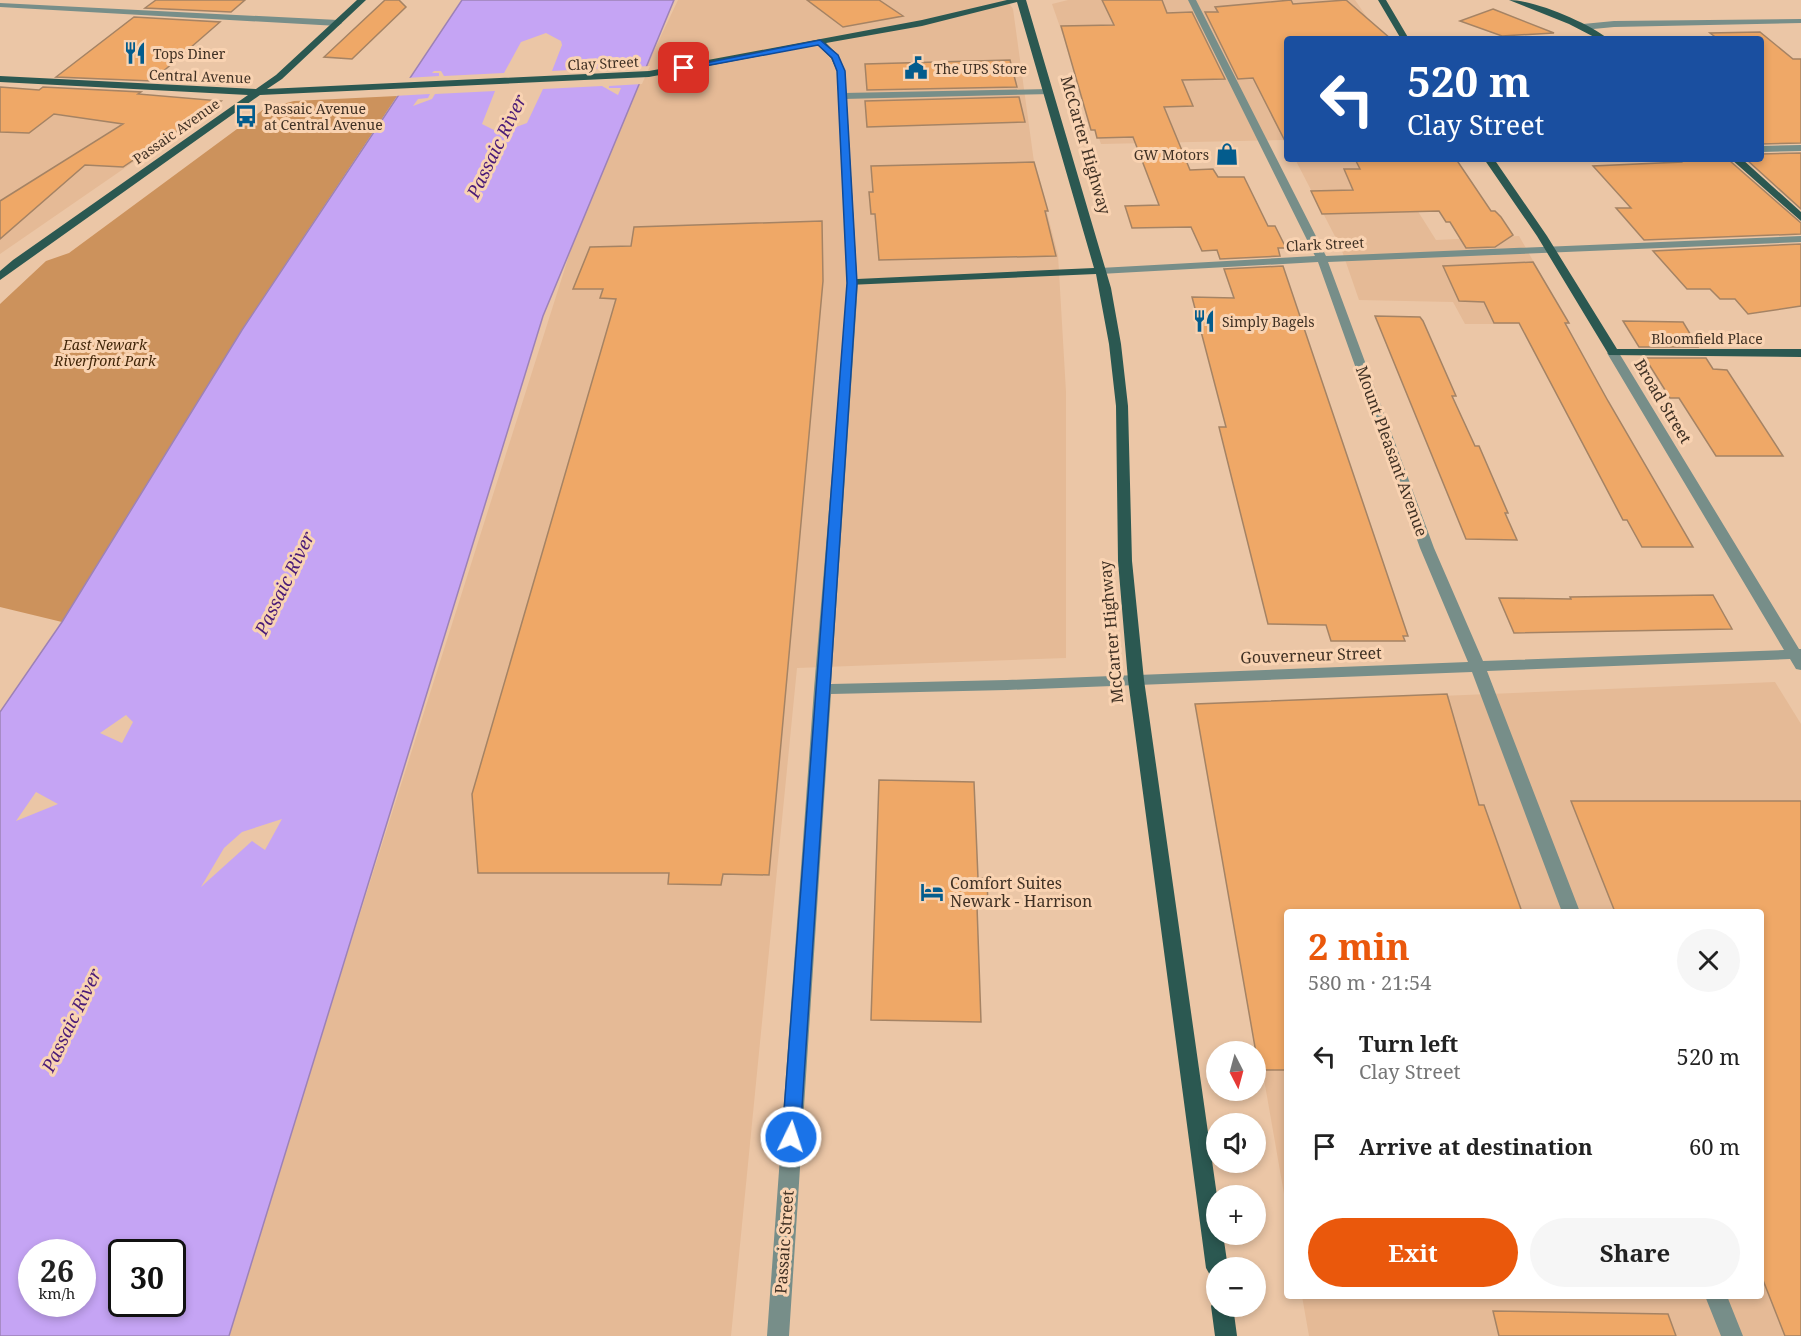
<!DOCTYPE html>
<meta charset="utf-8">
<style>
:root{--surface:#fff;--page:#f6f6f6;--text:#222;--muted:#767676;--accent:#ea580c}
body{margin:0;font-family:"Noto Serif",serif;background:var(--page);color:var(--text);height:100vh;display:flex;flex-direction:column;font-size:22px;white-space:nowrap}
*{box-sizing:border-box;margin:0}
p{font-size:20px;color:var(--muted)}
.icon{flex:none;width:33px;height:33px;fill:none;stroke:currentColor;stroke-width:2;stroke-linecap:round;stroke-linejoin:round}
.map{position:relative;flex:1;overflow:hidden}
.panel{position:absolute;left:1284px;top:909px;width:480px;height:390px;display:flex;flex-direction:column;background:var(--surface);border-radius:6px;box-shadow:0 3px 9px #0003}
.panel>*{flex:none}
.banner{position:absolute;left:1284px;top:36px;width:480px;height:126px;border-radius:6px;box-shadow:0 3px 9px #0003;background:#1a4fa0;color:#fff;overflow:hidden}
.needle{width:39px;rotate:174deg}
.buttons{position:absolute;left:1206px;top:1041px;display:grid;gap:12px}
.buttons a{display:grid;place-items:center;width:60px;height:60px;border-radius:50%;background:var(--surface);box-shadow:0 3px 9px #0003;font-size:30px}
.speed{position:absolute;left:18px;top:1239px;display:flex;gap:12px;font-size:30px;font-weight:700;text-align:center}
.speed>*{display:grid;place-content:center;width:78px;height:78px;border-radius:50%;background:var(--surface);box-shadow:0 3px 9px #0003;line-height:1}
.speed small{font-size:15px;font-weight:400}
.speed .limit{border:3px solid #111;border-radius:9px;background:#fff;color:#111}
.pin{position:absolute;display:grid;place-items:center;width:51px;height:51px;color:#fff;margin:-26px;border-radius:12px;box-shadow:0 3px 9px #0006}
.me{position:absolute;width:66px;margin:-33px;rotate:4deg;stroke-linejoin:round;filter:drop-shadow(0 0 4px #0008)}
.turn{display:flex;align-items:center;gap:21px;height:126px;padding:0 24px;font-size:27px}
.turn .icon{width:78px;height:78px;stroke-width:2.5}
.turn b{display:block;font-size:42px;line-height:51px}
.round{display:grid;place-items:center;flex:none;width:63px;height:63px;border-radius:32px;background:var(--page)}
.summary{display:flex;align-items:center;justify-content:space-between;height:102px;padding:0 24px}
h1{font-size:36px;font-weight:700;line-height:45px;color:var(--accent)}
.cta{display:flex;gap:12px;margin-top:auto;padding:12px 24px}
.cta a{flex:1;height:69px;border-radius:36px;background:var(--accent);color:#fff;font-size:24px;font-weight:700;line-height:69px;text-align:center}
.cta a+a{background:var(--page);color:var(--text)}
ul{padding:0;list-style:none}
li{display:flex;align-items:center;gap:18px;height:90px;padding:0 24px}
li div{flex:1}
li b{display:block;font-size:22px}
li em{font-style:normal}
.map>svg:first-child{display:block}
.built{fill:#e5ba96}
.green{fill:#cc925c}
.water{fill:#c5a4f4;stroke:#9d82b6;stroke-width:1.5;fill-rule:evenodd}
.pier{fill:#ebc6a6}
.building{fill:#efa867;stroke:#a58364;stroke-width:1.5}
.lines{fill:none;stroke-linecap:round;stroke-linejoin:round}
.minor{fill:#778e89;fill-rule:evenodd}
.major{fill:#2b5851;fill-rule:evenodd}
.route{fill:#1a73e8;stroke:#114b97;stroke-width:1.5}
.labels{text-anchor:middle;dominant-baseline:central;stroke-width:6;stroke-linejoin:round;paint-order:stroke}
.far-poi-label{font-size:14px;fill:#403124;stroke:#f9d3b2;text-anchor:start}
.far-street-label{font-size:14px;fill:#403124;stroke:#f9d3b2}
.far-park-label{font-size:14px;font-style:italic;fill:#412508;stroke:#f9d3b2}
.street-label{font-size:16px;fill:#403124;stroke:#f9d3b2}
.poi-label{font-size:16px;fill:#403124;stroke:#f9d3b2;text-anchor:start}
.water-label{font-size:18px;font-style:italic;fill:#4a1b77;stroke:#f9d3b2}
</style>
<div class="map">
<svg width="1801" height="1336" viewBox="0 0 1801 1336">
<rect width="100%" height="100%" fill="#ebc6a6"/>
<path class="built" d="M678,0H1007L1013,9L1034,162L1058,255L1066,392V658L797,668L731,1336H226L579,224L642,76Z
M1068,0H1355L1382,39H1287L1285,140L1101,144L1052,4Z
M0,88L222,101L0,254Z
M1295,159H1385L1436,240L1519,236L1569,324H1465L1453,302L1359,300L1341,248Z
M1775,682L1801,724V1336H1309L1302,1296H1761V912H1287V1211L1199,706Z"/>
<path class="green" d="M397,96L242,330L62,622L0,607V304L46,261L69,253L264,109L294,101Z"/>
<path class="water" d="M462,0H674L543,316L229,1336H0V712L62,622L242,330ZM32,1252H82V1304H32ZM122,1252H172V1304H122Z"/>
<path class="pier" d="M546,33L561,41L562,45L552,71L607,68L620,59L622,64L613,65V68L650,66L642,84L609,86V88H621L618,95L602,86L543,89L527,123L500,133L482,124L495,91L435,94L432,99L413,106L418,99L428,98L430,94L393,96L406,78L439,76V73H432L434,71H441L444,76L504,73L521,42Z
M126,715L133,722L122,743L100,733Z
M36,792L58,804L16,821Z
M282,819L265,850L252,841L201,887L224,848L242,832Z"/>
<path class="building" d="M156,0H245L231,12L145,8Z
M385,0H399L406,7L352,59L324,57Z
M807,0H879L903,16L843,27Z
M1102,0H1162L1167,13L1192,12L1225,79L1182,80L1193,106L1164,107L1190,170L1213,169L1218,177H1244L1268,226H1275L1286,248H1278L1280,256L1220,259L1217,250L1202,251L1191,227L1132,228L1125,206L1159,205L1133,137L1097,138L1095,130H1091L1061,26L1114,25Z
M1291,0L1293,4L1346,0L1391,39H1287V145L1253,78L1238,79L1205,12H1218L1215,7Z
M1493,9L1554,33L1502,36L1460,21Z
M134,17L220,22L152,81L56,77Z
M1760,32L1793,59H1801V143L1761,144V39H1718L1710,33Z
M1010,60L1017,87L867,90L865,64Z
M0,87L39,90L43,87L141,92L138,94L221,101L123,167L85,165L0,239V201L123,124L54,114L29,133L0,132Z
M1019,97L1025,122L867,127L865,101Z
M1801,153V209L1747,160H1761V154Z
M1355,159H1456L1491,211H1495L1501,217L1513,235L1495,247L1466,248L1450,222H1446L1439,211L1322,214L1311,191L1353,190L1344,169H1360Z
M1677,159L1730,161L1801,223V234L1644,240L1616,208H1631L1593,166L1681,162Z
M1034,162L1048,211H1045L1056,256L879,260L875,214H871L869,192H873L871,166Z
M822,221L823,281L769,875L723,874L721,885L668,884L669,873H478L472,794L616,299L600,298L603,289H573L590,247L631,246L634,227Z
M1801,244V306L1748,314L1735,299H1720L1710,289H1687L1653,251Z
M1533,262L1569,323H1565L1608,401L1693,547H1642L1627,520H1623L1519,323H1494L1484,302L1459,301L1443,266Z
M1283,266L1408,636H1403L1405,641H1331L1326,625L1268,624L1219,427H1226L1192,297L1234,298L1224,269Z
M1375,316L1420,317L1423,321L1456,396H1452L1475,446H1479L1508,513H1505L1517,540L1466,539Z
M1623,321L1683,322L1698,347H1639Z
M1645,358H1706L1713,369L1727,370L1783,456H1716L1679,398H1670Z
M1713,595L1732,629L1514,633L1499,598L1571,599L1570,597Z
M1447,694L1479,805H1484L1522,912H1287V1070H1259L1195,704Z
M879,780L974,782L978,878H987L988,907L977,906L981,1022L871,1020Z
M1571,801H1801V1336H1785L1761,1275V912H1615Z
M1493,1311L1668,1314L1676,1336H1499Z"/>
<g class="lines">
<path class="minor" d="M1188,0H1196L1326,256L1801,236V242L1328,262L1434,548L1483,661L1784,650L1607,353L1613,349L1619,353L1799,649H1801V670L1796,669L1790,659L1487,671L1580,912H1562L1472,672L1007,690L831,694L789,1336H767L814,689L848,281L852,280L858,283L831,684L1007,680L1468,662L1420,548L1318,262L1100,274L1095,271L1100,268L1315,256Z
M0,3L338,20L342,23L338,26L0,7Z
M1801,19V23L1614,27L1583,30L1579,27L1583,24L1614,21Z
M1049,89L1052,90V94L843,99L838,96L843,93Z
M1801,145V151L1761,152V146Z
M1705,1296H1727L1743,1336H1721Z"/>
<path class="major" d="M357,0H366L282,79L267,89L649,71L922,20L1007,0H1026L1111,288L1121,344L1128,406L1132,561L1144,680L1217,1196L1216,1234H1223L1228,1268H1216V1278L1210,1275L1206,1268L1128,680L1118,561L1116,406L1109,344L1096,274L848,285L837,71L831,58L818,45L649,77L260,95L0,280V271L13,260L248,95L0,82V76L256,89L276,75ZM1017,2L1094,268L857,279L845,71L838,55L826,43L922,26Z
M1378,0H1386L1409,39H1401Z
M1509,0C1534,0 1589,23 1608,39H1598L1569,24Z
M1484,159H1494L1547,236L1617,349H1801V357L1609,355L1537,236Z
M1731,159H1742L1801,212V221Z
M1216,1298V1306H1233L1237,1336H1215L1211,1306Z"/>
</g>
<path class="route" d="M820,40L838,55L845,71L857,283L800,1137L798,1143L791,1146L785,1143L782,1137L847,283L837,71L832,58L818,45L684,70L680,68Z"/>
<defs>
<g id="restaurant-bare" transform="scale(1.8)"><path d="M-5-6h1v4h1v-4h1v4h1v-4h1v5L-1.5 .5V6h-2V.5L-5-1ZM5-6V6H3V1.5H1.5Q1.5-4 5-6Z" fill="#035c8d" stroke="#f9d3b2" stroke-width="2.5" paint-order="stroke"/></g>
<g id="civic-bare" transform="scale(1.8)"><path d="M-.6-6.5H3V-4.5H.6V-3L4-1V1h2V6H-6V1h2V-1L-.6-3ZM-1.2 2.5V6h2.4V2.5Z" fill="#035c8d" stroke="#f9d3b2" stroke-width="2.5" paint-order="stroke"/></g>
<g id="bus-bare" transform="scale(1.8)"><path d="M-5-6H5V4H4V6H2V4H-2V6H-4V4H-5ZM-3.5-4V0h7V-4ZM-3.5 1.2v1.5H-2V1.2ZM2 1.2v1.5H3.5V1.2Z" fill="#035c8d" stroke="#f9d3b2" stroke-width="2.5" paint-order="stroke"/></g>
<g id="shop-bare" transform="scale(1.8)"><path d="M-5-2.5h2.3a2.7 3.5 0 0 1 5.4 0H5L5.5 6h-11ZM-1.5-2.5h3a1.5 2.3 0 0 0-3 0Z" fill="#035c8d" stroke="#f9d3b2" stroke-width="2.5" paint-order="stroke"/></g>
<g id="hotel-bare" transform="scale(1.8)"><path d="M-6-4.5h1.5V1H6V5H4.5V3h-9V5H-6ZM-4 0a1.8 1.8 0 1 1 3.6 0ZM.5 0V-2.5h3Q6-2.5 6 0Z" fill="#035c8d" stroke="#f9d3b2" stroke-width="2.5" paint-order="stroke"/></g>
</defs>
<g fill-rule="evenodd">
<use href="#restaurant-bare" x="135" y="53"/>
<use href="#civic-bare" x="916" y="68"/>
<use href="#bus-bare" x="246" y="116"/>
<use href="#shop-bare" x="1227" y="154"/>
<use href="#restaurant-bare" x="1204" y="321"/>
<use href="#hotel-bare" x="932" y="892"/>
</g>
<g class="labels">
<g class="far-poi-label">
<text x="153" y="53">Tops Diner</text>
<text x="934" y="68">The UPS Store</text>
<text x="264" y="108">Passaic Avenue<tspan x="264" dy="16">at Central Avenue</tspan></text>
<text x="1209" y="154" text-anchor="end">GW Motors</text>
<text x="1222" y="321">Simply Bagels</text>
</g>
<g class="far-street-label">
<text transform="translate(603 63) rotate(-3)">Clay Street</text>
<text transform="translate(200 76) rotate(2)">Central Avenue</text>
<text transform="translate(176 131) rotate(-35)">Passaic Avenue</text>
<text transform="translate(1325 244) rotate(-3)">Clark Street</text>
<text x="1707" y="338">Bloomfield Place</text>
</g>
<g class="far-park-label">
<text x="105" y="344">East Newark<tspan x="105" dy="16">Riverfront Park</tspan></text>
</g>
<g class="street-label">
<text transform="translate(1086 145) rotate(74)">McCarter Highway</text>
<text transform="translate(1663 401) rotate(59)">Broad Street</text>
<text transform="translate(1392 451) rotate(70)">Mount Pleasant Avenue</text>
<text transform="translate(1111 632) rotate(-95)">McCarter Highway</text>
<text transform="translate(1311 655) rotate(-2)">Gouverneur Street</text>
<text transform="translate(784 1242) rotate(-86)">Passaic Street</text>
</g>
<g class="poi-label">
<text x="950" y="883">Comfort Suites<tspan x="950" dy="18">Newark - Harrison</tspan></text>
</g>
<g class="water-label">
<text transform="translate(496 146) rotate(-64)">Passaic River</text>
<text transform="translate(284 583) rotate(-64)">Passaic River</text>
<text transform="translate(71 1020) rotate(-64)">Passaic River</text>
</g>
</g>
</svg>
<div class="buttons">
<a><svg class="needle" viewBox="-14 -14 28 28"><path d="M0-13l5 13h-10z" fill="#e53935"/><path d="M0 13l5-13h-10z" fill="#767676"/></svg></a>
<a><svg class="icon" aria-label="sound" viewBox="0 0 24 24"><path d="M4 9h4l5-4v14l-5-4H4zM17 9q2 3 0 6"/></svg></a>
<a>+</a>
<a>−</a>
</div>
<div class="speed"><div>26<small>km/h</small></div><div class="limit">30</div></div>
<div class="pin" style="left:684px;top:68px;background:#d93025"><svg class="icon" aria-label="arrive" viewBox="0 0 24 24"><path d="M6 21V4h12l-3 4 3 4H6"/></svg></div>
<svg class="me" style="left:791px;top:1137px" viewBox="-20 -20 40 40"><circle r="17" fill="#1a73e8" stroke="#fff" stroke-width="3"/><path d="M0-11L8 9 0 5-8 9z" fill="#fff"/></svg>
<div class="banner">
<div class="turn"><svg class="icon" aria-label="left" viewBox="0 0 24 24"><path d="M17 20v-9H6M10 6l-5 5 5 5"/></svg><div><b>520 m</b>Clay Street</div></div>
</div>
<section class="panel">
<div class="summary"><div><h1>2 min</h1><p>580 m · 21:54</p></div><a class="round"><svg class="icon" aria-label="close" viewBox="0 0 24 24"><path d="M6 6l12 12M18 6L6 18"/></svg></a></div>
<ul>
<li><svg class="icon" aria-label="left" viewBox="0 0 24 24"><path d="M17 20v-9H6M10 6l-5 5 5 5"/></svg><div><b>Turn left</b><p>Clay Street</p></div><em>520 m</em></li>
<li><svg class="icon" aria-label="arrive" viewBox="0 0 24 24"><path d="M6 21V4h12l-3 4 3 4H6"/></svg><div><b>Arrive at destination</b></div><em>60 m</em></li>
</ul>
<div class="cta"><a>Exit</a><a>Share</a></div>
</section>
</div>
